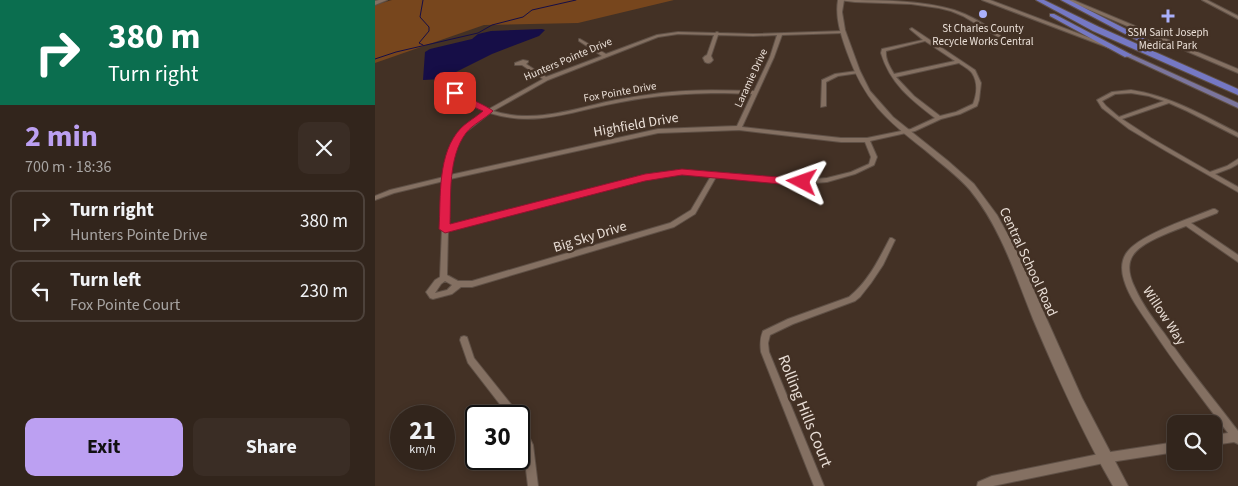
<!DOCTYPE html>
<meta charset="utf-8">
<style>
:root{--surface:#32251c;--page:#3a2d25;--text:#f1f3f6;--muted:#a8a5a3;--line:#4d423b;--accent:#bca0f2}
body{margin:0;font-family:"Source Sans 3",sans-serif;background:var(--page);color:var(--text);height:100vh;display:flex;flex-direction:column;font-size:19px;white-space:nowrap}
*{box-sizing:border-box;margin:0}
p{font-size:16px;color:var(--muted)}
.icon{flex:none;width:28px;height:28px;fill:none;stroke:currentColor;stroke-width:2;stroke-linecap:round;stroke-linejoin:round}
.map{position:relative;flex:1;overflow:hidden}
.details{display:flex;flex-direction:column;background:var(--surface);width:375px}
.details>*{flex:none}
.hud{background:#0b6e4f;color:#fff;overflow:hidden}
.fabs{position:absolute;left:792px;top:415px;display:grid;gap:10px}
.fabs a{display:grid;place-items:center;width:55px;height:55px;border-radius:10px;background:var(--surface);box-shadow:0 2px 8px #0003,0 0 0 1px var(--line);font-size:25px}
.speed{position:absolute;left:15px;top:405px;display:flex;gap:10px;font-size:25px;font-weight:700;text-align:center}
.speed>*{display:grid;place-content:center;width:65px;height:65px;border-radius:50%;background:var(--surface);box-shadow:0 2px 8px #0003,0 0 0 1px var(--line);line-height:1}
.speed small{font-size:12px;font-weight:400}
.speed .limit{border:2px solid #111;border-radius:8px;background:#fff;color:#111}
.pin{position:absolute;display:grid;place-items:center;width:42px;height:42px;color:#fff;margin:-21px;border-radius:10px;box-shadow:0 2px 8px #0006}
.me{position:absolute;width:55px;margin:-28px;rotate:274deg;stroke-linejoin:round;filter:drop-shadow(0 0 4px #0008)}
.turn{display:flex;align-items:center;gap:18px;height:105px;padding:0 25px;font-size:22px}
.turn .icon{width:65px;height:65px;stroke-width:2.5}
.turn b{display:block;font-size:35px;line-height:42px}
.round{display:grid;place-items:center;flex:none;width:52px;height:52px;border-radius:10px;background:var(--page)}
.headline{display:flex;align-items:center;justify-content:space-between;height:85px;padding:0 25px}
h1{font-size:30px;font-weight:700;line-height:38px;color:var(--accent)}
.primary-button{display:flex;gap:10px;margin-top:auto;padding:10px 25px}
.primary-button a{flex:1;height:58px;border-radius:10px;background:var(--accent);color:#111;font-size:20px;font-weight:700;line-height:58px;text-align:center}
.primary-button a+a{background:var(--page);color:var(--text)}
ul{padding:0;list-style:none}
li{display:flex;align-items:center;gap:15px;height:62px;margin:0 10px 8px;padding:0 15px;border:2px solid var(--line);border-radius:10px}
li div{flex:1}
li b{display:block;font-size:19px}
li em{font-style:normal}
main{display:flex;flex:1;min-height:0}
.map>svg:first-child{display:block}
.green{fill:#77461d}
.water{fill:#160e47}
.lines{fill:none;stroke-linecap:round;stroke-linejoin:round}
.stream{stroke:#160e47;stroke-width:1}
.street-casing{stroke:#5f5046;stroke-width:2}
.secondary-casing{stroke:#5f5046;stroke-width:2}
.primary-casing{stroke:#5f5046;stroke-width:2}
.highway-casing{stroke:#5f5046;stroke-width:2}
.street{fill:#847062;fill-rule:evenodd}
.secondary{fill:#847062;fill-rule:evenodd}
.primary{fill:#7b759d;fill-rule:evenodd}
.highway{fill:#7578c4;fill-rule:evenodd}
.route{fill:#e11d48;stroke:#92132f}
.poi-dot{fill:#aab0fb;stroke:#433125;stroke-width:2}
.labels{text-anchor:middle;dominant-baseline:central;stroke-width:5;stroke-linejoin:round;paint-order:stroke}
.far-poi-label{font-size:11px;fill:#eadfd7;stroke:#433125}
.far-street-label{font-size:11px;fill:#eadfd7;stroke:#433125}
.street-label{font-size:14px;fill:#eadfd7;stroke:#433125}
.near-street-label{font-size:16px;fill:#eadfd7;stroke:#433125}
</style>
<main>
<section class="details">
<div class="hud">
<div class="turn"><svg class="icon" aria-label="right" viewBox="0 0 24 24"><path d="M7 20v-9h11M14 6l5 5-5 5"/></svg><div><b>380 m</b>Turn right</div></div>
</div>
<div class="headline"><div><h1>2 min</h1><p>700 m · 18:36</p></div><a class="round"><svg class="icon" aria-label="close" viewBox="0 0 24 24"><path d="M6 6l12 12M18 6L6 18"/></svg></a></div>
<ul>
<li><svg class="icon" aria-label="right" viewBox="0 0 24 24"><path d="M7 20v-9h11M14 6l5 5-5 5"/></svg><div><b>Turn right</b><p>Hunters Pointe Drive</p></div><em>380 m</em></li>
<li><svg class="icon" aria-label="left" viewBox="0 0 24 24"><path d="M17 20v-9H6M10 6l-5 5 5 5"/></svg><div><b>Turn left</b><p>Fox Pointe Court</p></div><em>230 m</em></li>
</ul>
<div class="primary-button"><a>Exit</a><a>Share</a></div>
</section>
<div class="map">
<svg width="863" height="486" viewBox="0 0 863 486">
<rect width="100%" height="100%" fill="#433125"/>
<path class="green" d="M17,0H299L203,23L109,25L0,63V5Z"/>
<path class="water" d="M167,29L170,30L164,36L117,54L67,79L48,80L50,52L55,49L97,39L103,34L116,31Z"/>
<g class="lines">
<path class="stream" d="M48,0L45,17L54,27V31L44,43L48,45
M0,59L21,52L103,33L117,25L148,17L157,10L201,0"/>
<g class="street-casing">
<path id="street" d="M464,0C499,0 546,0 579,10C595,15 613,26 626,36L623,37L588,16L576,11L564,8L536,4L480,2Z
M827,0H832L863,16V19Z
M537,28L600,70L606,83L604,100L602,106L585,114L566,119L540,131L495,141L502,157L499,165L480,174L452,182L427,184L341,177L320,214L299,227L97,287H86L77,294L58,299L55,298L51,292L60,280L65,277L69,181L19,193L0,200V196L15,190L69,177L73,154L82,134L110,111C101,108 84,97 76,96V94L82,91L90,92V94L86,95L88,97L114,109L168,79L147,65H140V63L148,60L153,61V62L151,64L171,77L227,56L204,41V39H205L231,54L282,35L303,32L340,33L342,32L344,33L378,34L469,31V33H468L407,35L399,57L367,127L466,138H492L536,129L560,118C535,99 515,83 506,53L507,49L548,40L536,30L535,29ZM303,34L339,35L332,55L330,56L328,58L330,62C333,64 336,63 338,60L336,56L343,35L378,36L402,35L395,57L379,91C343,90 307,89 272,95C258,97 244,99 231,102C193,111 156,123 118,111L173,80L283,37ZM550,41L580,61L519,74C515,67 510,59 511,51ZM584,63C588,66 594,69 597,73C603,82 602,94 598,104L581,112L565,116L539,96L521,77ZM349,93L377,94L362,126L283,129L75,175L79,154L87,135L115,113C163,128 200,110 246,102C281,95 315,93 349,93ZM364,130L466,142H490L496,157L494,164L476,172L452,178L427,180L307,170L270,175L73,226L75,179L283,133ZM307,174L336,176L316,210L295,223L97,281H83L72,275L73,231L270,179ZM70,281L77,285L72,290L60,293L66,284Z
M482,71H484V73L463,76L451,82V106L446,107L447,80L460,74Z
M756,90C762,91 769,92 775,94C806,102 835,119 863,133V137L861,136L812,111L794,103L747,119L776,138L835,172L852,166L863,159V164L856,168L840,174L863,187V192L791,151L754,129L727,108L722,100L737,92ZM756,93L774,96L789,101L744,117L731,106L727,101L740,94Z
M838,209H840L843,211L842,213L816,223L863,255V262L811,226C796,232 762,243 756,259C752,268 756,280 760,288C767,304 778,319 789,333C812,367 838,398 863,431V444L859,442L839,445V435L853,433C827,398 799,363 775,326C765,311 754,297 749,280C746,270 746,259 753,251C767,234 816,218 838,209Z
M515,238H517L520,240L508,265L496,283L485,297L480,301L418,324L395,335L393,343L394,352L449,486H439L386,352C385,344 385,338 388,331L413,319L474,297C493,282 504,259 515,238Z
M89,336L92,337L99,358L143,413L145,416L144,418V416H134L93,363L85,340L86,337Z
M144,420L147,422L158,445L163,486H153L148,445L144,435Z
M801,442V452L729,463L618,486H602L603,482L617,476L729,453Z"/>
</g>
<g class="secondary-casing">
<path id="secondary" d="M4,0H12L0,5V1Z
M463,0H469L467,12L470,30L485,71L495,91L518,117L573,161L599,184L622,215L640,248L707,398L753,486H738C707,432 682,376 658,319C640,274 626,228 595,190C582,175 565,163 550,150C510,119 489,100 472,52C466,35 460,18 463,0Z
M607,0H615L739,47L734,48Z
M691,0H698L863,69V73Z"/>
</g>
<g class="primary-casing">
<path id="primary" d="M751,54H755L863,103V108L751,56Z"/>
</g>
<g class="highway-casing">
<path id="highway" d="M661,0H669L724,27L863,89V95L718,31Z
M686,0H694L780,44L773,46Z
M675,14H679L757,55L750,57L675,16Z"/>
</g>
<use href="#street" class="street"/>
<use href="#secondary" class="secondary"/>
<use href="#primary" class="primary"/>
<use href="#highway" class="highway"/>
</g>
<path class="route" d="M77,91C80,91 114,107 118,111C110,119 98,124 91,133C73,157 76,195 75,224L270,174L307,169L427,179L432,182L427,186L307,175L270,181L70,233L64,229C66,197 62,153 86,128C92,122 101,117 108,111C97,107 87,99 76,97Z"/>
<g class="poi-dot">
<circle cx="608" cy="14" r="5"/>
<path d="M790.5 8.5h5v5h5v5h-5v5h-5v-5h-5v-5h5z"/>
</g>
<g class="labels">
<g class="far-poi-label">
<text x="608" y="28">St Charles County<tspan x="608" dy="13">Recycle Works Central</tspan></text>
<text x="793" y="32">SSM Saint Joseph<tspan x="793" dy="13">Medical Park</tspan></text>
</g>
<g class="far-street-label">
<text transform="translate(193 59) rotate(-23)">Hunters Pointe Drive</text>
<text transform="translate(376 78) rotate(-65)">Laramie Drive</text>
<text transform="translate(245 92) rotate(-10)">Fox Pointe Drive</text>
</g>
<g class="street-label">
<text transform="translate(261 125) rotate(-10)">Highfield Drive</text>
<text transform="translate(215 237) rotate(-17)">Big Sky Drive</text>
<text transform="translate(653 262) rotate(65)">Central School Road</text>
<text transform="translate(789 316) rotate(57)">Willow Way</text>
</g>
<g class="near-street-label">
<text transform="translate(430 411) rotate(68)">Rolling Hills Court</text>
</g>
</g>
</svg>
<div class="fabs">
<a><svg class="icon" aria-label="search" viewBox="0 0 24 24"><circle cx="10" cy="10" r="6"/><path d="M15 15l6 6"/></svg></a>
</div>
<div class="speed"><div>21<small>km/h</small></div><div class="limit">30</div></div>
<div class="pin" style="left:80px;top:93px;background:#d93025"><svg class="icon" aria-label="arrive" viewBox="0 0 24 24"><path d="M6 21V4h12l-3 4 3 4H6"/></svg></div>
<svg class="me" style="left:427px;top:182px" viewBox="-20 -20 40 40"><path d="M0-17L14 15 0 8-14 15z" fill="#e11d48" stroke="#fff" stroke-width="4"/></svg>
</div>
</main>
